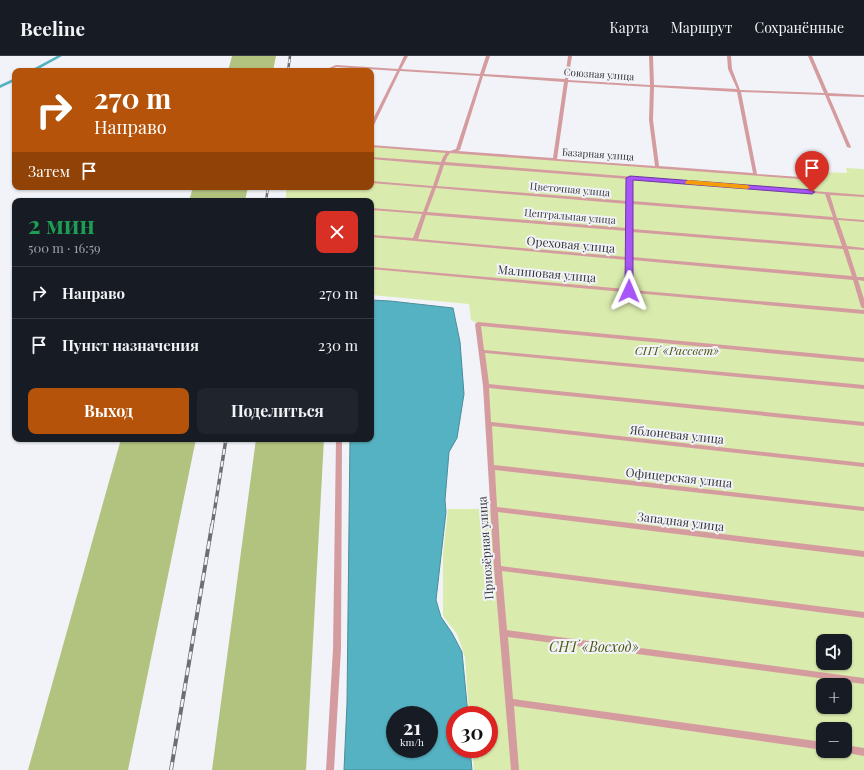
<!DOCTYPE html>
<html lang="ru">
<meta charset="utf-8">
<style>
:root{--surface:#171b24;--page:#20242c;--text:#f1f3f6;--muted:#9ea1a6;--line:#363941;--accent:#b45309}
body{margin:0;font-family:"Playfair Display",serif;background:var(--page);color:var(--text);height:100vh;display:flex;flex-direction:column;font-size:15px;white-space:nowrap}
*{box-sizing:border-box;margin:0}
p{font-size:13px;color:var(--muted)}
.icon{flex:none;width:22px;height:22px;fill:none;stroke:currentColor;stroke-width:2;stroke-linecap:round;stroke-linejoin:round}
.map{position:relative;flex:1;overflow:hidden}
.drawer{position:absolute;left:12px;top:142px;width:362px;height:244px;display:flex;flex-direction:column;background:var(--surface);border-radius:8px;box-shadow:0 1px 3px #0004}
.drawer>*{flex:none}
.banner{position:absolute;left:12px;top:12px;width:362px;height:122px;border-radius:8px;box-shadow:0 1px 3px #0004;background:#b45309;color:#fff;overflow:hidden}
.controls{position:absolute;left:816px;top:578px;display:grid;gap:8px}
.controls a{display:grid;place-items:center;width:36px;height:36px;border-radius:8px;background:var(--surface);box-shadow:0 1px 3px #0004;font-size:20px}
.speed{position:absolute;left:386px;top:650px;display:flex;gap:8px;font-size:20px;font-weight:700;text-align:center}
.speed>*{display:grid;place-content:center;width:52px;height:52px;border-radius:50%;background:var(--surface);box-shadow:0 1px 3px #0004;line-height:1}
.speed small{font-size:10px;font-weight:400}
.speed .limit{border:6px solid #d22;background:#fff;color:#111}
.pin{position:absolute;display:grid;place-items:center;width:34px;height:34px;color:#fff;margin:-41px -17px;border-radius:50% 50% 50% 0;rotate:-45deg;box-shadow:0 0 4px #0007}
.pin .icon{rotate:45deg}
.me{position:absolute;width:44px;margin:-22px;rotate:1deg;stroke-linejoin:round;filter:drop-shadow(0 0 3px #0008)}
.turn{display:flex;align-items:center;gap:14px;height:84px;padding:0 16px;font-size:18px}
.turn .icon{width:52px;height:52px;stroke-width:2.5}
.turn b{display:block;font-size:28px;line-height:34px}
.then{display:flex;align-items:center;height:38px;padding:0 16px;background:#0003;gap:8px;font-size:15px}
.round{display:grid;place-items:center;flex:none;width:42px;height:42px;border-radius:8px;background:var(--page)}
.head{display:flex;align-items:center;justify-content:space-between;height:68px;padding:0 16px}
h1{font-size:24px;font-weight:700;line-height:30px;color:#1e9e55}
.primary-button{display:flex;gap:8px;margin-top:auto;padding:8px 16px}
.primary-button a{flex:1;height:46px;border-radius:8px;background:var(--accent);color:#fff;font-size:16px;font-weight:700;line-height:46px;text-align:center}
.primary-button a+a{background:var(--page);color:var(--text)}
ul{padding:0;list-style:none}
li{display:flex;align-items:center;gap:12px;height:52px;padding:0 16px;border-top:1px solid var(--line)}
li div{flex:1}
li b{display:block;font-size:15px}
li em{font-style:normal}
header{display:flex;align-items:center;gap:24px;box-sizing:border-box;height:56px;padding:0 20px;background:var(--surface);border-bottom:1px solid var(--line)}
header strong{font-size:19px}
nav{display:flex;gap:22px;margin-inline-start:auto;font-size:14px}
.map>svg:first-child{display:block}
.green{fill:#daebae;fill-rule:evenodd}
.forest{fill:#b2c380}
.water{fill:#55b2c2;stroke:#4b8d99;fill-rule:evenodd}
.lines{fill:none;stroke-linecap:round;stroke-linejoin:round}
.canal{fill:#55b2c2;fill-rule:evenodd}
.minor{fill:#d59c9f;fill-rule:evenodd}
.rail-far2-casing{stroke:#6d6e71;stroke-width:2.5}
.rail-far1-casing{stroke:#6d6e71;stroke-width:3.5}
.rail-casing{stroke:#6d6e71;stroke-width:4}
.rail-far2{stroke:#f2f3f8;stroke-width:1.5;stroke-dasharray:4;stroke-linecap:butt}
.rail-far1{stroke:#f2f3f8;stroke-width:2;stroke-dasharray:6;stroke-linecap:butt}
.rail{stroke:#f2f3f8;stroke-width:2.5;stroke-dasharray:8;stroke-linecap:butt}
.route{fill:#a855f7;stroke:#6d37a1}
.slow{fill:#f59e0b}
.labels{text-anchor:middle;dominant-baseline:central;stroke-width:4;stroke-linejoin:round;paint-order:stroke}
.far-street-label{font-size:10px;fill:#353638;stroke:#f2f3f8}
.street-label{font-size:12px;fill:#353638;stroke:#f2f3f8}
.park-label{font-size:12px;font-style:italic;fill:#4c5a10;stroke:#f2f3f8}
.near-park-label{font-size:14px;font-style:italic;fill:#4c5a10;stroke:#f2f3f8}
</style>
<header>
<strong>Beeline</strong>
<nav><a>Карта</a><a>Маршрут</a><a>Сохранённые</a></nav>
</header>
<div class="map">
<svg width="864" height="714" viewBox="0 0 864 714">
<rect width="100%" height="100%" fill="#f2f3f8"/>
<path class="green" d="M371,90L800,122L825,121L824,116L847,117L846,112L864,113V714H474L472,693H489V659H469L465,601L457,578L443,560V498L448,453H494L478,268L471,264L469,248L371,239V145H286V131H371ZM823,585H845V607H823ZM823,629H845V651H823ZM823,673H845V695H823Z"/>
<path class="forest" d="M232,0H276L273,15H228Z
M193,131H248L245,145H189Z
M121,383H196L128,714H28Z
M256,383H324L306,714H212Z"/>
<path class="water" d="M371,244L390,245L453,252L460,286L464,338L457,382L449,396L445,444L446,456L436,544L441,561L452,577L462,596L468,659H455V693H470L472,714H344L347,647L350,383H371ZM395,659H429V693H395Z"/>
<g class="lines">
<path class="canal" d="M57,0H62L35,15H29Z
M15,22V25L0,32V29Z"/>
<path class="minor" d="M404,0H408L401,13L480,18L486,0H490L484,18L565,23L568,0H572L568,24L650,29L649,0H653L654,29L737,33L728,13L727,0H731L732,13L740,34L824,37L808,0H812L828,37L864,39V41L829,40L851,91L850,92L847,91L825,39L741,36L757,118L800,121L823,120H825V122L800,123L450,97L447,101L445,106L864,139V141L830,139L837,162L864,164V166L838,164L847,190L864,192V194L848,193L857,221H864V225L858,224L864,243V253L861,251L853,224L632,204V234L864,254V258L371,213V211L626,233L627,204L371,181V179L413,182L422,158L371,154V152L423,156L432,132L371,127V125L433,130L440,109L371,103V101L441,106L443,101L446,97L371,91V89L450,95L456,93L480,20L400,15L373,71L371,72V67L397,15L336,11L333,13L332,15H328L329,12L336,9L398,13ZM483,20L564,26L553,102L458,95L460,94ZM568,26L650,31L649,64L655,110L557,103ZM654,31L737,36L753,117L659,110L653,64ZM444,109L628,123V145L437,130ZM632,123L825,138L833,161L632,145ZM436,132L628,148L627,172L427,156ZM632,148L833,164L842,190L632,173ZM426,159L627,175V201L418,183ZM632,176L843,193L852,220L632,201Z
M478,266L864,302V306L481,270L484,294L864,329V333L485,297L489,328L864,366V370L489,332L491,366L864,407V411L492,370L494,409L864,451V455L495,414L497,451L864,495V501L498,456L501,510L864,556V562L502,515L507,574L864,622V628L508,581L513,643L823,686V694L514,650L519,714H511L494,512L483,330L475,268Z
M336,383H342L341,593L334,714H326L333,593Z
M845,689L864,692V700L842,696V695H845Z"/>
<g class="rail-far2-casing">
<path id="rail-far2" d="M288,15L290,0
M266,145L268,131"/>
</g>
<g class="rail-far1-casing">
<path id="rail-far1" d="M212,470L226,383"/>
</g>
<g class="rail-casing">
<path id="rail" d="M171,714L212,469"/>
</g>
<use href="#rail-far2" class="rail-far2"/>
<use href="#rail-far1" class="rail-far1"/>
<use href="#rail" class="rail"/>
</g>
<path class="route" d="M630,120L812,134L815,136L812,138L633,124V235L629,237L625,235L626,122Z"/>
<path class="slow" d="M688,124L747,129L750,131L747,133L686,128L685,126Z"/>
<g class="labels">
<g class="far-street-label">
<text transform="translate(599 18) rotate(4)">Союзная улица</text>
<text transform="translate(598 98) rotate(4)">Базарная улица</text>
<text transform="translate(570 133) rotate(5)">Цветочная улица</text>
<text transform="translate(570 160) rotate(5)">Центральная улица</text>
</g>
<g class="street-label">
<text transform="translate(571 188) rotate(5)">Ореховая улица</text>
<text transform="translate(547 217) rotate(5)">Малиновая улица</text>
<text transform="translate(677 378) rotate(6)">Яблоневая улица</text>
<text transform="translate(679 421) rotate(6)">Офицерская улица</text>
<text transform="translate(681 465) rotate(7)">Западная улица</text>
<text transform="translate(485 492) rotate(-94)">Приозёрная улица</text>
</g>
<g class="park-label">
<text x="677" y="294">СНТ «Рассвет»</text>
</g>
<g class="near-park-label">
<text x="594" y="590">СНТ «Восход»</text>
</g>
</g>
</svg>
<div class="controls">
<a><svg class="icon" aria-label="sound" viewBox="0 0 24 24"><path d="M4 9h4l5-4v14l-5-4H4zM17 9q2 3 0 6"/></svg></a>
<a>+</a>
<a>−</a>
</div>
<div class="speed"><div>21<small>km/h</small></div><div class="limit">30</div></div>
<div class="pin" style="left:812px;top:136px;background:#d93025"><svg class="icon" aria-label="arrive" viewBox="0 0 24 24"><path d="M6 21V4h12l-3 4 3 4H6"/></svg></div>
<svg class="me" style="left:629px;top:235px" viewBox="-20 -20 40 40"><path d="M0-17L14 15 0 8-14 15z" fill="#a855f7" stroke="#fff" stroke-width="4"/></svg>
<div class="banner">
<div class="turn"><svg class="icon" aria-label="right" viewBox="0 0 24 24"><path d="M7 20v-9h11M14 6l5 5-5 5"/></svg><div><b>270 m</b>Направо</div></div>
<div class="then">Затем<svg class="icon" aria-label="arrive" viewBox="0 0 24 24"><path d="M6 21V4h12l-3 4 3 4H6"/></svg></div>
</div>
<section class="drawer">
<div class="head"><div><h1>2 мин</h1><p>500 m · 16:59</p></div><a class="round" style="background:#d93025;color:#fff"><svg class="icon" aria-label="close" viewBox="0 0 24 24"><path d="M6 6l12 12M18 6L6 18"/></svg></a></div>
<ul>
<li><svg class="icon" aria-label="right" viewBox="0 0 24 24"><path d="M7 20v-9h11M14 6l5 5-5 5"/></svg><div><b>Направо</b></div><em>270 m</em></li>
<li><svg class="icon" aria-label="arrive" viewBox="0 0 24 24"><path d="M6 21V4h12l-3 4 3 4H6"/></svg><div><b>Пункт назначения</b></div><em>230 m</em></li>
</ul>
<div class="primary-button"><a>Выход</a><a>Поделиться</a></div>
</section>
</div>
